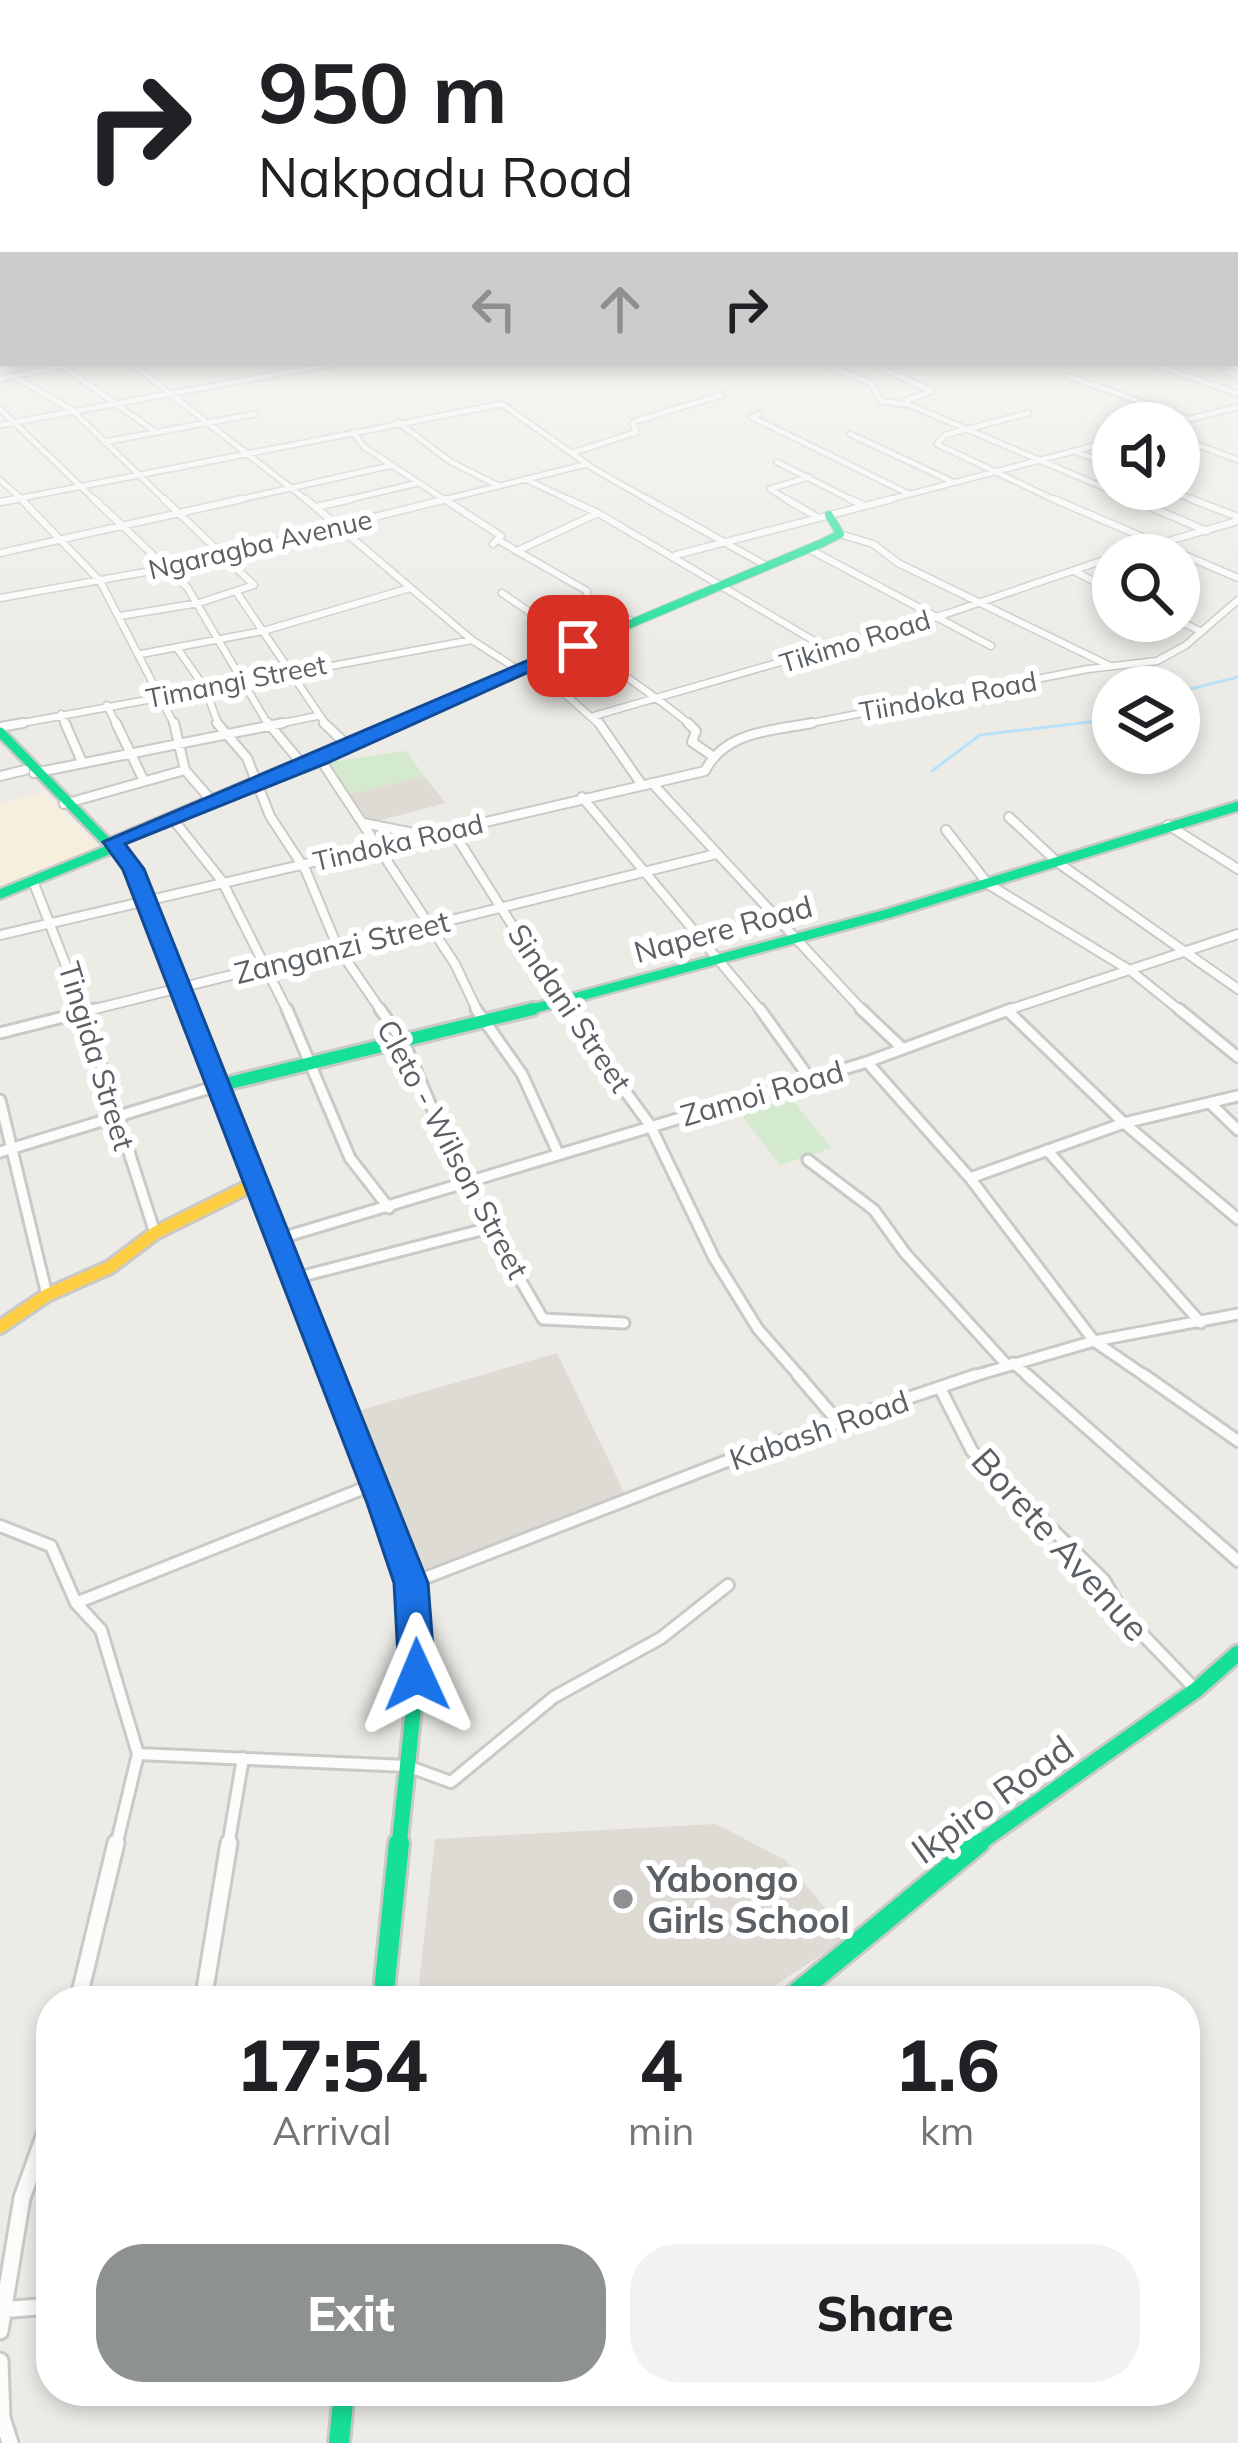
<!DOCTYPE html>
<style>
:root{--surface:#fff;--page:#f2f2f2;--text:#202124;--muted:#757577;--accent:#8e9192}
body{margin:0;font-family:Mulish,sans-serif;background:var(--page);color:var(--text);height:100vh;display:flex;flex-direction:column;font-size:45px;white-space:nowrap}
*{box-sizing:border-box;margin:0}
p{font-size:39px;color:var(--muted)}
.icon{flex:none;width:66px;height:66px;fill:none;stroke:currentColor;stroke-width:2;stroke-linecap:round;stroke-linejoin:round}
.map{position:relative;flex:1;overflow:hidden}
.panel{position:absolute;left:36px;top:1986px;width:1164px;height:420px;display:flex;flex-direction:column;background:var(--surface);border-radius:48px;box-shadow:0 6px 18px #0003}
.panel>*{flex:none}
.banner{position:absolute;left:0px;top:0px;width:1239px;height:366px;box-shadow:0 6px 18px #0003;background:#fff;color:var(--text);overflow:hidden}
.controls{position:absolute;left:1092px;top:402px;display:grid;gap:24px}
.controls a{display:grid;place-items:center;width:108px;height:108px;border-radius:50%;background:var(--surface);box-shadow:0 6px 18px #0003;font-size:60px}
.pin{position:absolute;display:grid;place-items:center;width:102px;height:102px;color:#fff;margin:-51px;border-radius:24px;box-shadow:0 6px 18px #0006}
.me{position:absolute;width:132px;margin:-66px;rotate:359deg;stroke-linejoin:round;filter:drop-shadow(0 0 9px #0008)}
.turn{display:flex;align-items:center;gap:42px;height:252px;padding:0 60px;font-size:54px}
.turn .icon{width:156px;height:156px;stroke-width:2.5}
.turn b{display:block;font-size:84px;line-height:102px}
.lanes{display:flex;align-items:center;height:114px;padding:0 60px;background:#0003;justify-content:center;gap:60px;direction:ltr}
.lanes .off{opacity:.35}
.eta{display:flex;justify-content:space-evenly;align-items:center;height:204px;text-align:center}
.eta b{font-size:72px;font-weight:800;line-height:84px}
.button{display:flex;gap:24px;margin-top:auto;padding:24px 60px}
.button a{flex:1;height:138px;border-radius:48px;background:var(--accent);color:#fff;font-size:48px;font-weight:800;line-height:138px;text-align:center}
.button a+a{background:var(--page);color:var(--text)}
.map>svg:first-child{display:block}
.commercial{fill:#f6efde}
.education{fill:#dedbd5}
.green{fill:#d4eacf}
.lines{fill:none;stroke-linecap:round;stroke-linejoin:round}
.stream{stroke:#b9e1f8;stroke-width:3}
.street-far5-casing{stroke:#c9c9c8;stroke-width:8}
.street-far4-casing{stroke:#c9c9c8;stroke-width:9}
.street-far3-casing{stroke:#c9c9c8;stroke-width:12}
.street-far2-casing{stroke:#c9c9c8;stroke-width:15}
.street-far1-casing{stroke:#c9c9c8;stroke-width:16}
.street-casing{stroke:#c9c9c8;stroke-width:21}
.fast-far4-casing{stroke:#c8c9c8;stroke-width:10}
.fast-far3-casing{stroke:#c8c9c8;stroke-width:14}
.fast-far2-casing{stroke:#c8c9c8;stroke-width:18}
.fast-far1-casing{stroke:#c8c9c8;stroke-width:21}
.fast-casing{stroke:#c8c9c8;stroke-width:26}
.slow-casing{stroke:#c8c9c8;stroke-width:18}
.street-far5{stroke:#fcfcfb;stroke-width:4.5}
.street-far4{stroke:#fcfcfb;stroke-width:6}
.street-far3{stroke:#fcfcfb;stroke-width:8}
.street-far2{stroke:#fcfcfb;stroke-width:9}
.street-far1{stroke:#fcfcfb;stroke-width:10}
.street{stroke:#fcfcfb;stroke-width:15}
.fast-far4{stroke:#16e098;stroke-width:8}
.fast-far3{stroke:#16e098;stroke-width:9}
.fast-far2{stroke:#16e098;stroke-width:12}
.fast-far1{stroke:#16e098;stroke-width:15}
.fast{stroke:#16e098;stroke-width:20}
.slow{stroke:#ffcf43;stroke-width:12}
.route{fill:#1a73e8;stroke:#114b97;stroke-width:3}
.poi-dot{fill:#8e9192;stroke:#fff;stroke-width:4.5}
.labels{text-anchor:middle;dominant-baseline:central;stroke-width:12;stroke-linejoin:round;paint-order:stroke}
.far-street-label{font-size:27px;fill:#5b6065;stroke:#fff}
.street-label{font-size:30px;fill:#5b6065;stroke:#fff}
.near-street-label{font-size:36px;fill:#5b6065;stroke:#fff}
.near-poi-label{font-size:36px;font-weight:bold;fill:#5b6065;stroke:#fff;text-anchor:start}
</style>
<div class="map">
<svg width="1238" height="2443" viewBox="0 0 1238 2443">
<rect width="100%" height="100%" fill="#ecebe6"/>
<path class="commercial" d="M44,792L103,851L0,892V804Z"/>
<path class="education" d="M424,776L446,803L369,823L350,794Z
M557,1353L625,1494L423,1570L361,1410Z
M716,1824L785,1860L849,1937L751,2001H417L435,1839Z"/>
<path class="green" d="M406,751L424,776L350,794L328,762Z
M783,1089L832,1148L780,1165L734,1105Z"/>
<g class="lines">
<path class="stream" d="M1179,692L1238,677
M932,771L980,735L1098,721L1113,714"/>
<g class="street-far5-casing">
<path id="street-far5" d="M131,363L309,502
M820,363L871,383L881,401L910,405L1138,502
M870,363L932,391L907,400L910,405
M1151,363L1238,394
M61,365L154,431
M1226,371L1238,375
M15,376L74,363
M1068,376L1189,419
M0,379L13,376L72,410L167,502
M0,409L97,502
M1028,413L945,435L937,444L1059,502
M759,414L752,417L909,494
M398,422L451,462L499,486
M1174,423L1238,407
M0,425L338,363
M353,432L364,447L448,502
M850,434L953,482
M1179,438L1238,460
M104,442L255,414
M1074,451L1113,466
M575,452L637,432L632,424L636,421L721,395
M777,462L856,502
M525,479L574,502
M0,480L25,502
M770,489L791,502
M770,489L809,477
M1166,489L1199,502
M1,502L502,404L594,469L652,502
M229,502L393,465
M338,502L418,483
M435,502L587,464
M880,502L1113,441"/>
</g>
<g class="street-far4-casing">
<path id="street-far4" d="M21,499L100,581L175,726
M94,499L187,587L269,726
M306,499L472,640L520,671
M444,499L501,536L493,544
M567,499L598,513
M647,499L765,565
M786,499L817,517
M850,499L865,506
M1054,499L1238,578
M1131,499L1207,531
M1191,499L1238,517
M0,502L17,499
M316,507L351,499
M840,534L873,544L898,563L1110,666
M500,541L517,551L598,513L826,648
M807,548L991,646
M517,551L587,591V602L634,622
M0,553L242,499
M676,555L892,499
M1120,555L1238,521
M1074,571L1113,591
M237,593L327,726
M502,593C566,638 631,676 692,726
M0,598L173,567L447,499
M120,616L199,603L254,585L164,499
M1179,621L1200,631
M177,648L205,688L219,726
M141,654L263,631L410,588
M533,666L601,726
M107,705L117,726
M61,714L66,726
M594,716L946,614L1113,557
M6,726L472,640
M268,726L317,716
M796,726L1088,669L1157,661L1186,645L1238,600"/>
</g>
<g class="street-far3-casing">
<path id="street-far3" d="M65,723L82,762
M116,723L144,781
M174,723L185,770L212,801
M217,723L247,758L270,816L306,871L338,948L382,1012
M268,723L303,765
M324,723L347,745
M599,723L642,785
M688,723L696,731L692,742L711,755
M0,727L23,723
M320,759L455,964L478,1012
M34,773L283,723
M0,776L25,770
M652,783L864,1012
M582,797L762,1012
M64,804L185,770
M1009,817L1057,862L1238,989
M172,818L222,881L288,1012
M363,823L429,836
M1168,825L1238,869
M946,830L988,884L1131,971L1182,1012
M454,833L567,1012
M33,881L84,1012
M0,935L705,771C725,731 771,731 812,723
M83,1012L716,854
M1002,1012L1238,934"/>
</g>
<g class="street-far2-casing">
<path id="street-far2" d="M83,1009L155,1233
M287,1009L350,1158L389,1208
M380,1009L405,1045L465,1185L543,1319L624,1323
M476,1009L522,1074L558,1153
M565,1009L650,1125L714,1258L758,1329L801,1378
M760,1009L810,1079
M861,1009L900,1046
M1179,1009L1238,1057
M1009,1012L1124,1123L1238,1219
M0,1033L95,1009
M867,1062L970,1178L1094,1341L1148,1378
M0,1100L47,1295
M1211,1104L1238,1130
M1047,1150L1201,1323
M0,1152L217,1086
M808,1160L874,1210L905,1253L1007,1365
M970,1178L1124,1123L1238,1096
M281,1238L867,1062L1011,1009
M295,1278L489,1228
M1013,1363L1031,1378
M967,1378L1094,1341L1238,1314"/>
</g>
<g class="street-far1-casing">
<path id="street-far1" d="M798,1375L840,1424
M1027,1375L1238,1561
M1144,1375L1238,1441
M940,1388L972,1451L1104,1580L1123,1614L1196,1690
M0,1526L51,1546L76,1603L101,1630L138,1754L116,1846
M412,1583L763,1447L976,1375
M76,1603L372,1485
M138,1754L407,1766L451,1782L554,1697L661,1638L728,1585
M228,1846L243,1758"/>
</g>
<g class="street-casing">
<path id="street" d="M78,2001L116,1843
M203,2001L229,1843
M0,2310L51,2306
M0,2331L22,2198L51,2117
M0,2361L2,2418L10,2443"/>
</g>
<g class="fast-far4-casing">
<path id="fast-far4" d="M388,726L822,543L840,534L829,515"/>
</g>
<g class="fast-far3-casing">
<path id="fast-far3" d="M0,732L134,870L189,1012
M113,842L396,723
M0,894L118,846
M521,1012L890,913L1238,806"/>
</g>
<g class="fast-far2-casing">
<path id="fast-far2" d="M188,1009L332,1378
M217,1086L533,1009"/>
</g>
<g class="fast-far1-casing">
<path id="fast-far1" d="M330,1375L411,1583L417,1675L399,1846
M975,1846L1196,1690L1238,1653"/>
</g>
<g class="fast-casing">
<path id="fast" d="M383,2001L399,1843
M787,2001L979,1843
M339,2443L344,2391"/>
</g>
<g class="slow-casing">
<path id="slow" d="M0,1327L47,1295L110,1267L155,1233L256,1183"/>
</g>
<use href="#street-far5" class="street-far5"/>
<use href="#street-far4" class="street-far4"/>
<use href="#street-far3" class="street-far3"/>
<use href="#street-far2" class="street-far2"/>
<use href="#street-far1" class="street-far1"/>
<use href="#street" class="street"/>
<use href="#fast-far4" class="fast-far4"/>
<use href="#fast-far3" class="fast-far3"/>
<use href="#fast-far2" class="fast-far2"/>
<use href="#fast-far1" class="fast-far1"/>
<use href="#fast" class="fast"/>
<use href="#slow" class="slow"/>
</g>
<linearGradient id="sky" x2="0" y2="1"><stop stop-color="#95c6ee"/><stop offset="0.49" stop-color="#f6f6f4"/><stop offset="1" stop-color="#f6f6f4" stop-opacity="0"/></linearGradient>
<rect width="1238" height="667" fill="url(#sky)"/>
<path class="route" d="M571,642L586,646L327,763L125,844L144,869L428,1583L435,1675L430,1687L417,1691L404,1687L399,1675L394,1583L367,1503L123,870L103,842Z"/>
<circle class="poi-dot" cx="623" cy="1899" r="12"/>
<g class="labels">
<g class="far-street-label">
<text transform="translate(260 544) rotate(-13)">Ngaragba Avenue</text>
<text transform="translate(855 641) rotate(-17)">Tikimo Road</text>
<text transform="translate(236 681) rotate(-11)">Timangi Street</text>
<text transform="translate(948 696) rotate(-10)">Tiindoka Road</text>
<text transform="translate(398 842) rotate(-13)">Tindoka Road</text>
</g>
<g class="street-label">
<text transform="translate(723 929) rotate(-15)">Napere Road</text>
<text transform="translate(342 947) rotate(-14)">Zanganzi Street</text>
<text transform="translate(570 1008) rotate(56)">Sindani Street</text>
<text transform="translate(97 1056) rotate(73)">Tingida Street</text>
<text transform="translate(762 1093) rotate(-16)">Zamoi Road</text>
<text transform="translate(453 1149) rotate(62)">Cleto - Wilson Street</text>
<text transform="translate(819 1430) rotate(-19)">Kabash Road</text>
</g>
<g class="near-street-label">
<text transform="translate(1061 1544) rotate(48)">Borete Avenue</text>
<text transform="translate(992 1799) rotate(-36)">Ikpiro Road</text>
</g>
<g class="near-poi-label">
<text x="647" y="1878">Yabongo<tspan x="647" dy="41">Girls School</tspan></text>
</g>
</g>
</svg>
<div class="controls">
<a><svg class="icon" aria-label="sound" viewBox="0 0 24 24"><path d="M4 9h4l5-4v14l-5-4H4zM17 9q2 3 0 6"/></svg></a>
<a><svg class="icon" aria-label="search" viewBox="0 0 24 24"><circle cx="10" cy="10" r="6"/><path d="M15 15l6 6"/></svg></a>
<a><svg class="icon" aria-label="layers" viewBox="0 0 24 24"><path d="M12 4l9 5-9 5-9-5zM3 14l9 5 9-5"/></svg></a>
</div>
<div class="pin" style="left:578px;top:646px;background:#d93025"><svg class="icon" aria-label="arrive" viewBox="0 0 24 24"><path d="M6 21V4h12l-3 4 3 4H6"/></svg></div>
<svg class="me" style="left:417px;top:1675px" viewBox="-20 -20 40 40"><path d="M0-17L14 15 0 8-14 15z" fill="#1a73e8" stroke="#fff" stroke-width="4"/></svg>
<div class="banner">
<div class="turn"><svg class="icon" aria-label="right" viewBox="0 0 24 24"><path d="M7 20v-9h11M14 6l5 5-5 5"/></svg><div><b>950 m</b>Nakpadu Road</div></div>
<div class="lanes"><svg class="icon off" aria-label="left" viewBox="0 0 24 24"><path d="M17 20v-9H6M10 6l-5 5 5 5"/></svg><svg class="icon off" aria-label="ahead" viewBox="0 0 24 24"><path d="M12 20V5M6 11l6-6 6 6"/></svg><svg class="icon" aria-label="right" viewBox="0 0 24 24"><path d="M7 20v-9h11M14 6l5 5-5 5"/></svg></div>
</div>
<section class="panel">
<div class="eta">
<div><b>17:54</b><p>Arrival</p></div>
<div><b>4</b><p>min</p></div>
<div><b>1.6</b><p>km</p></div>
</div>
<div class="button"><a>Exit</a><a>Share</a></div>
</section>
</div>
